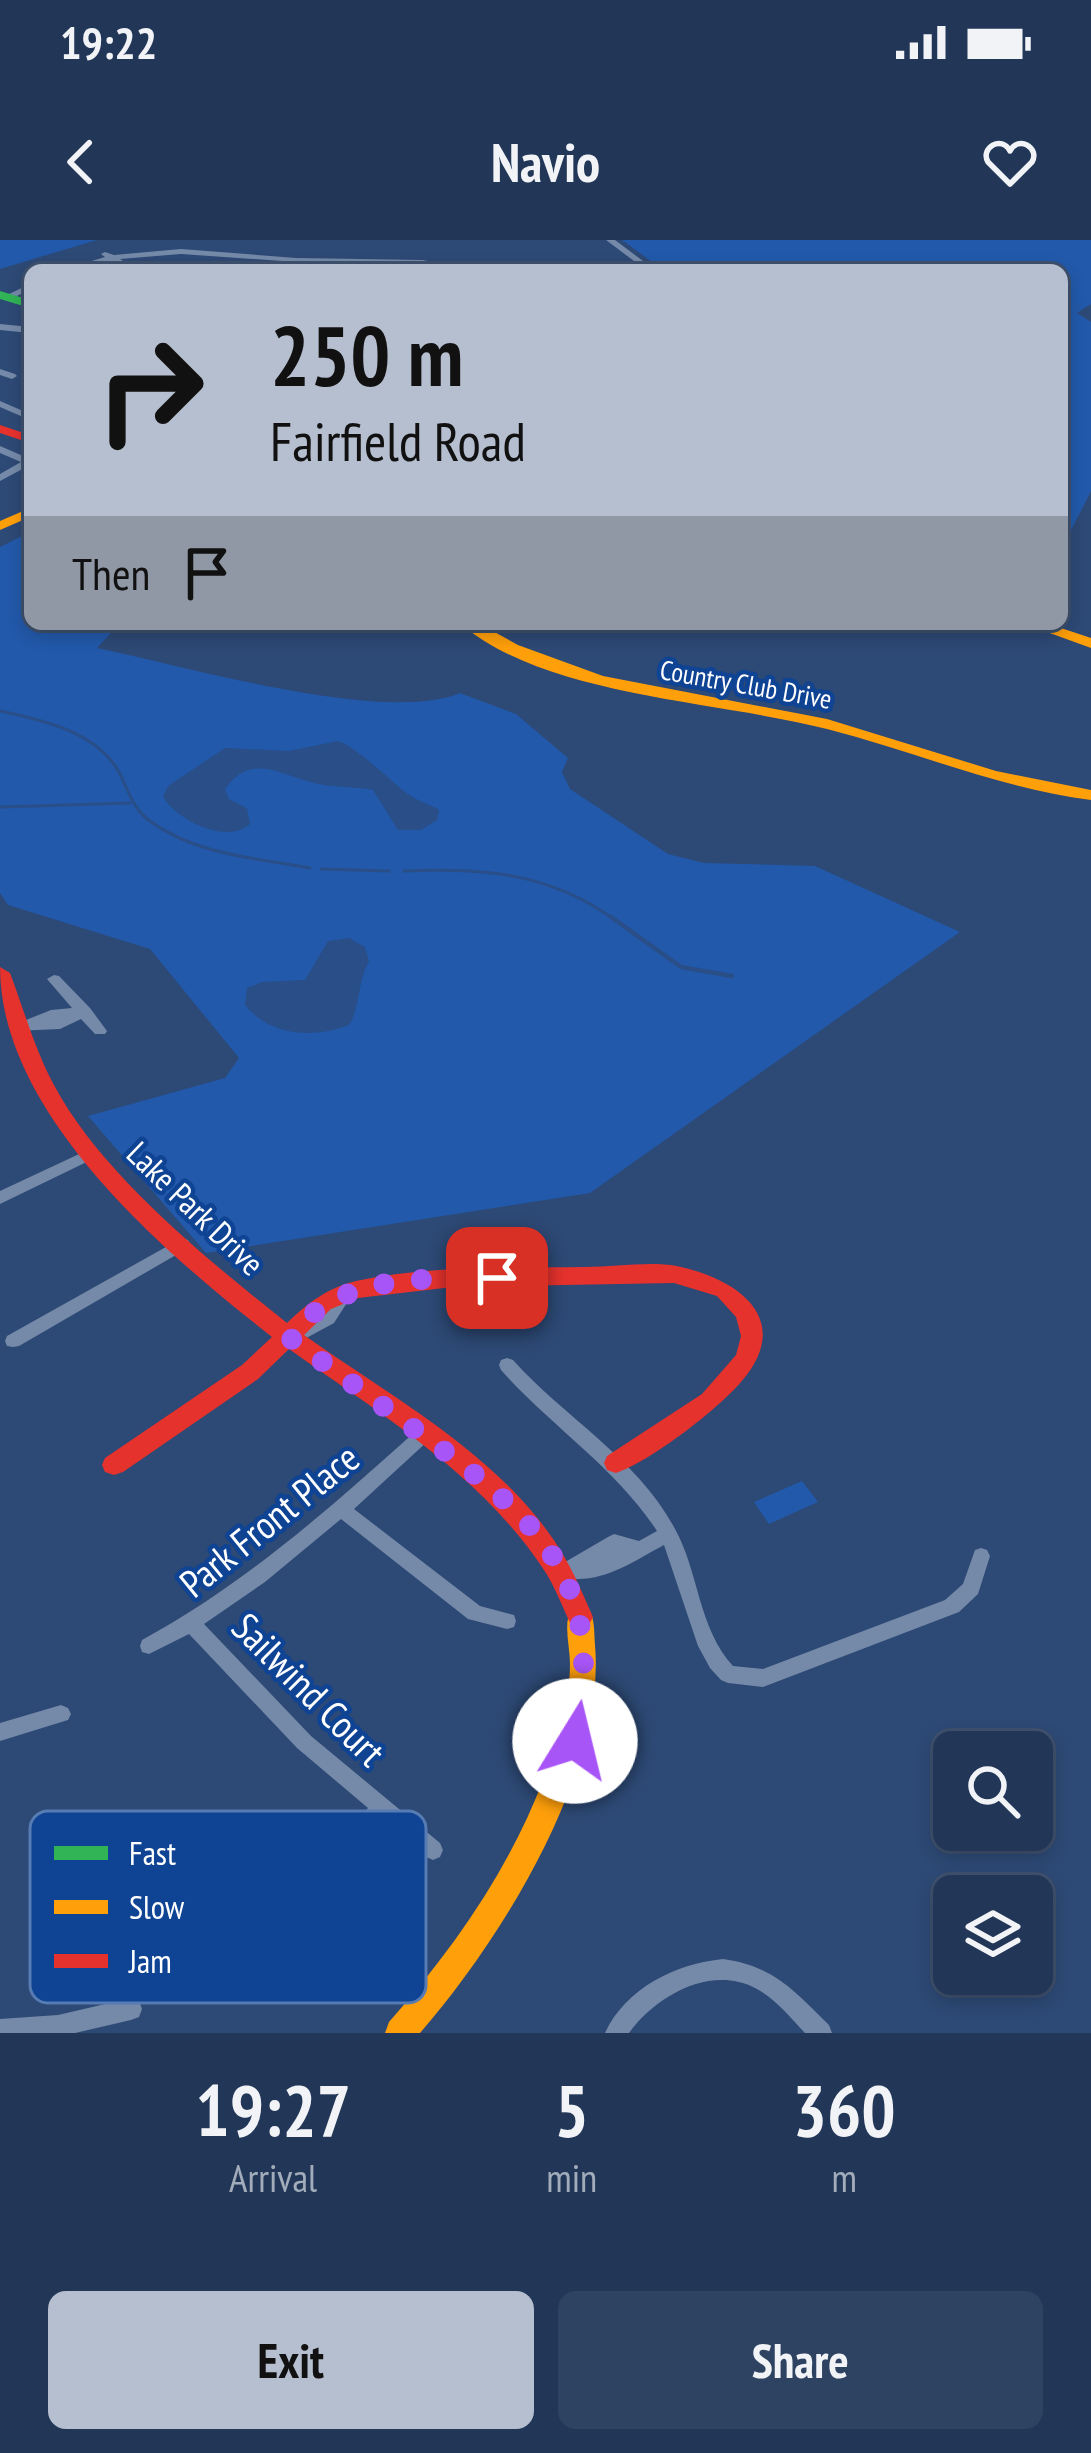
<!DOCTYPE html>
<style>
:root{--surface:#223758;--page:#2e4261;--text:#f1f3f6;--muted:#a2acba;--line:#3f516e;--accent:#b6bfcf}
body{margin:0;font-family:"PT Sans Narrow",sans-serif;background:var(--page);color:var(--text);height:100vh;display:flex;flex-direction:column;font-size:45px;white-space:nowrap}
*{box-sizing:border-box;margin:0}
p{font-size:39px;color:var(--muted)}
.icon{flex:none;width:66px;height:66px;fill:none;stroke:currentColor;stroke-width:2;stroke-linecap:round;stroke-linejoin:round}
.map{position:relative;height:1793px;overflow:hidden}
.drawer{display:flex;flex-direction:column;background:var(--surface);flex:1}
.drawer>*{flex:none}
.banner{position:absolute;left:24px;top:24px;width:1044px;height:366px;border-radius:18px;box-shadow:0 6px 18px #0003,0 0 0 3px var(--line);background:#b6bfcf;color:#111;overflow:hidden}
.controls{position:absolute;left:933px;top:1491px;display:grid;gap:24px}
.controls a{display:grid;place-items:center;width:120px;height:120px;border-radius:18px;background:var(--surface);box-shadow:0 6px 18px #0003,0 0 0 3px var(--line);font-size:60px}
.pin{position:absolute;display:grid;place-items:center;width:102px;height:102px;color:#fff;margin:-51px;border-radius:24px;box-shadow:0 6px 18px #0006}
.me{position:absolute;width:132px;margin:-66px;rotate:9deg;stroke-linejoin:round;filter:drop-shadow(0 0 9px #0008)}
.turn{display:flex;align-items:center;gap:42px;height:252px;padding:0 48px;font-size:54px}
.turn .icon{width:156px;height:156px;stroke-width:2.5}
.turn b{display:block;font-size:84px;line-height:102px}
.then{display:flex;align-items:center;height:114px;padding:0 48px;background:#0003;gap:24px;font-size:45px}
.eta{display:flex;justify-content:space-evenly;align-items:center;height:204px;text-align:center}
.eta b{font-size:72px;font-weight:600;line-height:84px}
.cta{display:flex;gap:24px;margin-top:auto;padding:24px 48px}
.cta a{flex:1;height:138px;border-radius:18px;background:var(--accent);color:#111;font-size:48px;font-weight:600;line-height:138px;text-align:center}
.cta a+a{background:var(--page);color:var(--text)}
.status{display:flex;justify-content:space-between;align-items:center;height:84px;padding:0 60px;background:var(--surface);direction:ltr}
.status svg{height:33px;fill:currentColor}
header{display:flex;justify-content:space-between;align-items:center;height:156px;padding:0 48px;background:var(--surface);font-size:54px;font-weight:600}
.map>svg:first-child{display:block}
.green{fill:#2259aa}
.water{fill:#294e88}
.lines{fill:none;stroke-linecap:round;stroke-linejoin:round}
.stream-far1{stroke:#294e88;stroke-width:3}
.stream{stroke:#294e88;stroke-width:4.5}
.street{fill:#758aa8;fill-rule:evenodd}
.fast{fill:#30b455;fill-rule:evenodd}
.slow{fill:#ff9f0a;fill-rule:evenodd}
.jam{fill:#e5322d;fill-rule:evenodd}
.route{stroke:#a855f7;stroke-width:21;stroke-dasharray:0 37.8}
.labels{text-anchor:middle;dominant-baseline:central;stroke-width:9;stroke-linejoin:round;paint-order:stroke}
.far-street-label{font-size:27px;fill:#fff;stroke:#0f4393}
.street-label{font-size:33px;fill:#fff;stroke:#0f4393}
.near-street-label{font-size:39px;fill:#fff;stroke:#0f4393}
.key{fill:#0f4393;stroke:#577bb3;stroke-width:3}
.key-label{font-size:33px;fill:#fff}
</style>
<div class="status"><b>19:22</b><svg viewBox="0 0 49 12"><path d="M0 12V9h3v3zM5 12V6h3v6zM10 12V3h3v9zM15 12V0h3v12zM26 1h20v11H26zM47 4h2v5h-2z"/></svg></div>
<header><svg class="icon" aria-label="back" viewBox="0 0 24 24"><path d="M15 5l-7 7 7 7"/></svg>Navio<svg class="icon" aria-label="heart" viewBox="0 0 24 24"><path d="M12 20l-8-8c-3-5 5-10 8-4 3-6 11-1 8 4z"/></svg></header>
<div class="map">
<svg width="1091" height="1793" viewBox="0 0 1091 1793">
<rect width="100%" height="100%" fill="#2d4975"/>
<path class="green" d="M0,0H97L0,29Z
M622,0H1091V64L1077,73L1091,82V251L1062,308V30H663Z
M30,292V384H119L97,408C181,425 385,485 460,453L516,474L568,518L562,532L570,549L668,614L704,623L815,626L960,692L590,953L206,1013L88,876L225,838L239,818L150,709L8,665L0,653V307Z
M802,1241L818,1262L769,1284L754,1262Z"/>
<path class="water" d="M338,501C355,506 389,539 405,552C415,560 429,564 439,570L437,580L421,590H398L373,550C353,546 333,548 314,543C280,535 251,512 225,549L229,559L247,568L250,584C227,605 178,581 163,557L168,546L225,508L289,511Z
M349,698L365,707L369,721C357,743 360,769 349,785C313,799 270,796 245,765L247,748L262,742L305,740L328,701Z"/>
<g class="lines">
<path class="stream-far1" d="M0,471C43,480 98,492 120,534C129,552 133,569 150,581C196,615 256,618 310,628
M0,567L130,563
M321,629L389,631
M404,631C482,628 549,632 615,680"/>
<path class="stream" d="M611,677L681,727L732,736"/>
<path class="street" d="M606,0H615L655,30H646Z
M181,9L296,18L423,20L468,30L402,24L296,22L181,14L120,19L137,30H127L111,21L75,30H62L105,17L101,14L105,12L114,15Z
M30,44V50L10,59L3,57Z
M0,84L30,87V93L0,90Z
M0,129L15,134L17,136L12,139L0,135Z
M0,161L30,174V180L0,167Z
M0,206L30,219V225L0,241V234L21,222L0,213Z
M54,735L59,736L90,768L107,791L105,794H95L81,779L60,789L14,791L12,788L16,784L51,770L72,768L47,739Z
M92,908L100,913L97,917L0,964V951Z
M182,998L188,1000L190,1004L188,1008L19,1106L13,1107L7,1106L5,1101L7,1096Z
M342,1052L348,1054L350,1058L334,1083L299,1102L293,1103L287,1102L285,1097L287,1092C309,1083 325,1075 336,1054Z
M507,1118L513,1120C564,1177 639,1220 675,1289C699,1332 698,1388 733,1426L763,1429L945,1360L963,1344L975,1310L981,1308L987,1310L990,1316L978,1354L959,1372L763,1447L728,1443L721,1440L710,1428L698,1406L664,1305C630,1323 600,1346 560,1337L557,1331L560,1325L608,1297L614,1294L639,1301L657,1291C616,1228 551,1186 501,1130L499,1125L501,1120Z
M423,1188L429,1190L432,1195L429,1200L354,1269L480,1366L514,1375L516,1381L514,1387L507,1389L468,1379L341,1279L265,1342L204,1384L311,1496L440,1603L443,1610L440,1617L433,1620L426,1617L383,1581L286,1687L279,1690L272,1687L268,1680L272,1673L368,1568L297,1508L189,1394L149,1414L142,1412L140,1406L142,1400C245,1344 330,1268 417,1190Z
M61,1465L68,1468L71,1474L68,1480L0,1501V1483Z
M723,1719C774,1726 794,1751 829,1785L832,1793H805C790,1777 775,1758 755,1748C710,1725 656,1756 629,1793H605C626,1748 675,1724 723,1719Z
M131,1758L139,1761L142,1769L139,1777L131,1780L75,1793H0V1779L58,1775Z"/>
<path class="fast" d="M0,51L30,60V68L0,59Z"/>
<path class="slow" d="M30,268V277L0,290V281Z
M461,384H480L518,405L603,436L827,479L996,531L1091,550V560C999,548 916,512 827,489C720,461 546,457 461,384Z
M1025,384H1049L1091,398V408Z
M580,1365L589,1369C595,1380 594,1392 595,1405C606,1532 501,1700 420,1793H385L389,1782C465,1696 530,1599 560,1488C566,1468 570,1444 570,1424C570,1406 563,1385 571,1369Z"/>
<path class="jam" d="M0,185L30,195V203L0,193Z
M0,727L10,733C24,770 35,810 54,845C101,934 209,1021 287,1083C308,1063 327,1048 356,1041C431,1025 510,1028 585,1027C614,1027 649,1021 677,1026C739,1039 795,1080 741,1142C717,1170 651,1221 616,1233L607,1230L604,1223L607,1216L702,1154L736,1115L741,1096L736,1077L717,1056L674,1043L453,1047L358,1058L331,1069L304,1095C394,1159 508,1219 565,1318C576,1337 584,1357 593,1377L589,1385L580,1389L571,1385C562,1366 554,1344 542,1327C478,1232 380,1174 289,1109L258,1139L123,1232L114,1235L105,1232L102,1225L105,1218L242,1125L272,1097C165,1013 0,874 0,727Z"/>
</g>
<g class="lines">
<path class="route" d="M497,1038C424,1039 337,1033 290,1098C337,1132 384,1167 432,1202C547,1286 607,1349 575,1501"/>
</g>
<g class="labels">
<g class="far-street-label">
<text transform="translate(746 444) rotate(10)">Country Club Drive</text>
</g>
<g class="street-label">
<text transform="translate(196 968) rotate(44)">Lake Park Drive</text>
</g>
<g class="near-street-label">
<text transform="translate(269 1280) rotate(-39)">Park Front Place</text>
<text transform="translate(309 1449) rotate(45)">Sailwind Court</text>
</g>
</g>
<rect x="30" y="1571" width="396" height="192" rx="18" class="key"/>
<rect x="54" y="1606" width="54" height="14" fill="#30b455"/>
<rect x="54" y="1660" width="54" height="14" fill="#ff9f0a"/>
<rect x="54" y="1714" width="54" height="14" fill="#e5322d"/>
<g class="key-label">
<text x="129" y="1625">Fast</text>
<text x="129" y="1679">Slow</text>
<text x="129" y="1733">Jam</text>
</g>
</svg>
<div class="controls">
<a><svg class="icon" aria-label="search" viewBox="0 0 24 24"><circle cx="10" cy="10" r="6"/><path d="M15 15l6 6"/></svg></a>
<a><svg class="icon" aria-label="layers" viewBox="0 0 24 24"><path d="M12 4l9 5-9 5-9-5zM3 14l9 5 9-5"/></svg></a>
</div>
<div class="pin" style="left:497px;top:1038px;background:#d93025"><svg class="icon" aria-label="arrive" viewBox="0 0 24 24"><path d="M6 21V4h12l-3 4 3 4H6"/></svg></div>
<svg class="me" style="left:575px;top:1501px" viewBox="-20 -20 40 40"><circle r="19" fill="#fff"/><path d="M0-13L10 11 0 6-10 11z" fill="#a855f7"/></svg>
<div class="banner">
<div class="turn"><svg class="icon" aria-label="right" viewBox="0 0 24 24"><path d="M7 20v-9h11M14 6l5 5-5 5"/></svg><div><b>250 m</b>Fairfield Road</div></div>
<div class="then">Then<svg class="icon" aria-label="arrive" viewBox="0 0 24 24"><path d="M6 21V4h12l-3 4 3 4H6"/></svg></div>
</div>
</div>
<section class="drawer">
<div class="eta">
<div><b>19:27</b><p>Arrival</p></div>
<div><b>5</b><p>min</p></div>
<div><b>360</b><p>m</p></div>
</div>
<div class="cta"><a>Exit</a><a>Share</a></div>
</section>
